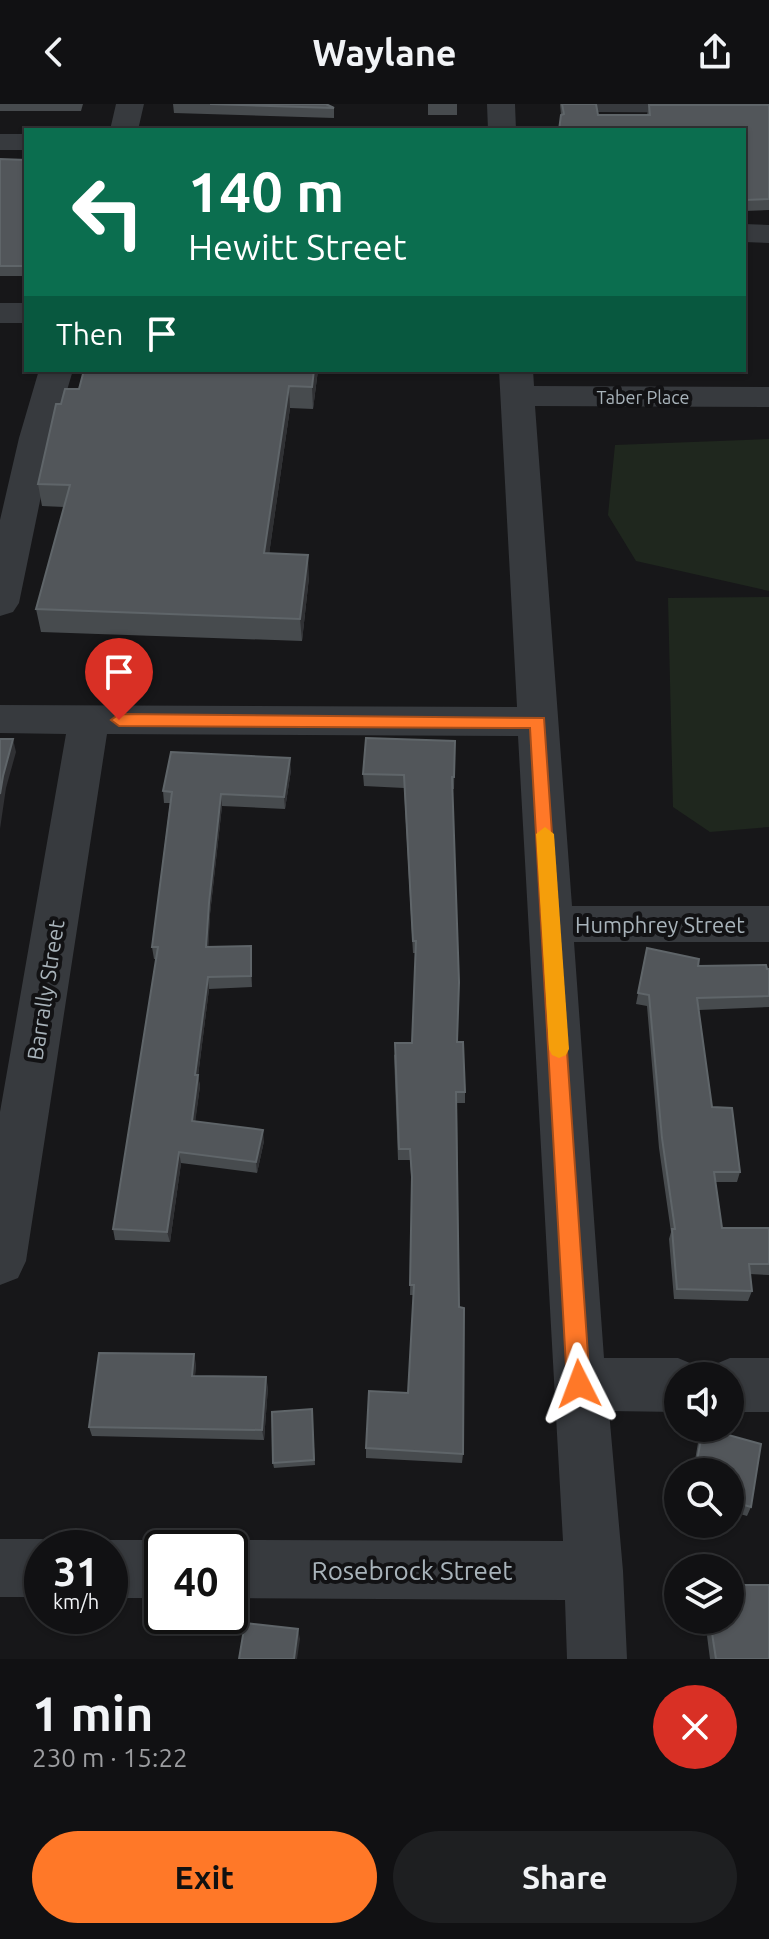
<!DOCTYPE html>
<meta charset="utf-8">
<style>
:root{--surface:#111113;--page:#1e1f21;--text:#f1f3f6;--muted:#9c9da0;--line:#303133;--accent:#ff7828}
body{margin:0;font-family:Ubuntu,sans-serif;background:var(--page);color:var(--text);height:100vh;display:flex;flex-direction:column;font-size:30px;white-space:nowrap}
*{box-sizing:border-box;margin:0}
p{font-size:26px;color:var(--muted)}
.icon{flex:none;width:44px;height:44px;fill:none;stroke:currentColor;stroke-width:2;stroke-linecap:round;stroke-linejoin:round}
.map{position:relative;height:1555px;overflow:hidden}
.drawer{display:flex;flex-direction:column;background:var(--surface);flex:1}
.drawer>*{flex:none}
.banner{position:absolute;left:24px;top:24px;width:722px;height:244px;border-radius:0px;box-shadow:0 2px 6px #0004,0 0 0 2px var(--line);background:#0b6e4f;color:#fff;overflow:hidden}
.controls{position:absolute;left:664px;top:1258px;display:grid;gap:16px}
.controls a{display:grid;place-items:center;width:80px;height:80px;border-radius:50%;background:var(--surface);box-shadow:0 2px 6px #0004,0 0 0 2px var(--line);font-size:40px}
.speed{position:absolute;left:24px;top:1426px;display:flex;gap:16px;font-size:40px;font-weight:700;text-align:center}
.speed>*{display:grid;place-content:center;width:104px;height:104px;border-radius:50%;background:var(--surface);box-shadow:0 2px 6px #0004,0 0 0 2px var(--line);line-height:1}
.speed small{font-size:20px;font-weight:400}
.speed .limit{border:4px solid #111;border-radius:12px;background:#fff;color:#111}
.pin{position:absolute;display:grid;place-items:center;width:68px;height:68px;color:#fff;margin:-82px -34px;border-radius:50% 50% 50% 0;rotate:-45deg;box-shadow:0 0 8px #0007}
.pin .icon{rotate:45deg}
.me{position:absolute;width:88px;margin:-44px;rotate:357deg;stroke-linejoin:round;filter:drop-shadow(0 0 6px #0008)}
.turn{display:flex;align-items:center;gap:28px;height:168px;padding:0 32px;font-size:36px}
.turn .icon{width:104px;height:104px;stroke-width:2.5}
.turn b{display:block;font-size:56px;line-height:68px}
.then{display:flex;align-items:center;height:76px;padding:0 32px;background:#0003;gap:16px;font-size:30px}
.round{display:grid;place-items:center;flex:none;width:84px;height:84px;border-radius:42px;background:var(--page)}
.head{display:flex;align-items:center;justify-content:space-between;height:136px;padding:0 32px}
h1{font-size:48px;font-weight:600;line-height:60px}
.button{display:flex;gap:16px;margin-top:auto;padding:16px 32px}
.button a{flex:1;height:92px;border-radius:48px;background:var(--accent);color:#111;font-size:32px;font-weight:600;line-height:92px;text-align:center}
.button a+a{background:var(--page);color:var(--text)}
header{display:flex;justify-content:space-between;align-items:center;height:104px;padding:0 32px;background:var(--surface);font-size:36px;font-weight:600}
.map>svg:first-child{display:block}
.green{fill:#1f271e}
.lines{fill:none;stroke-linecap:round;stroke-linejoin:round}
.minor{fill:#373a3e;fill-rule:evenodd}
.wall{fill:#474b4e}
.shaded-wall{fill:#303134}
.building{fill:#52565a;stroke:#5f6569;stroke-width:2}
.route{fill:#ff7828;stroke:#a64e1a;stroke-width:2}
.slow{fill:#f59e0b}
.labels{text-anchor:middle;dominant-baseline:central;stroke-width:8;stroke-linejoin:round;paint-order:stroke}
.far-street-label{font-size:18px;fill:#a8b3ba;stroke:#121214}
.street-label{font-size:22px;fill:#a8b3ba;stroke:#121214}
.near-street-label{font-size:26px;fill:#a8b3ba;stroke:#121214}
</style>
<header><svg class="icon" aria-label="back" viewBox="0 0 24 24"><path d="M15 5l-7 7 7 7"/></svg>Waylane<svg class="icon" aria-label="share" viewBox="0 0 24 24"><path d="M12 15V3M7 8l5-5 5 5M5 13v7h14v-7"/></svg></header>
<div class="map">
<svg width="769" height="1555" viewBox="0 0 769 1555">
<rect width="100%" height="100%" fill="#171719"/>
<path class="green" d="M769,335V487L636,457L608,411L615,341Z
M769,493V723L710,728L673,703L668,494Z"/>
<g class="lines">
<path class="minor" d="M116,0H144L138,26H110Z
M487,0H515L516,26H488Z
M583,0H769V9L597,8L587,6Z
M0,30H26V46H0Z
M744,120L769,121V139L744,138Z
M0,199H26V219H0Z
M39,266H73L53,334L19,499L13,508L0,512V416L19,334Z
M499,266H533L534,282L769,283V303L535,302L572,802H769V838H574L604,1254H678L697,1262L702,1272H678V1308L609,1307L623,1467L627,1555H567L565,1496L230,1494V1444H210L230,1436L563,1437L518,632L107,630L26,1157L18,1174L0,1181V1008L66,630L0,629V601L517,603Z
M730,1254H769V1308H730V1272H706L711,1262Z
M0,1435H42L63,1443L42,1444V1493H0Z
M110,1436H162L182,1444H162V1494H110V1444H90Z"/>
</g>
<path class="wall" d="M0,0H83L81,7H0Z
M173,0H326L334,4V14L174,9Z
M428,0H457V11H428Z
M560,0H596L598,11H647L649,1H769V106L744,107V26L561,11Z
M0,55L26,56V172H0Z
M170,266H318L313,305L290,304L269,450L309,473L302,537L41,528L36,505L64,403L42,402L38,380L61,300L79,285L169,268Z
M455,637L454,685H452L457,938L465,988V999H457L459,1203L463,1350L462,1359L366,1354V1344L408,1289L414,1191H410L412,1084L410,1056H398L394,951L412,939L416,849H413L404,684L364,682L363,670Z
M291,666L285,705L222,702L210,810L208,843L252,854V883L209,885L198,972L200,982L195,1017L264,1037L257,1069L181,1059L170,1138L115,1136L113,1125L156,855H154L152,843L170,699H164L163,687Z
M647,844L698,862L769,865V903L699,906L712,1003L740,1068L737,1078H715L722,1124H769V1171L750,1170L752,1187L748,1197L674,1195L669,1135L671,1128L659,1044L647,902L636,900Z
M196,1260L195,1272L268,1283L264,1336L92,1332L89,1323Z
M312,1305L315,1361L274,1364L273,1359Z
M703,1324L761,1340L751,1403L747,1412L730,1407V1368H693L699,1333Z
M705,1516H730L769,1555H710Z"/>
<path class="shaded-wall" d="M314,266H318L313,305L312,283Z
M289,282L290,304L266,472L264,449Z
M308,451L309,473L302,537L300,515Z
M13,635L16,648L6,684L0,725V690L3,672Z
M290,654L291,666L285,705L284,693Z
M221,690L222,702L210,810L208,854L206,843L209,799Z
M251,842L252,854V883L251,872Z
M208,873L209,885L198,972L200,982L194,1028L192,1017L195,971Z
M263,1026L264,1037L257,1069L256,1058Z
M179,1048L181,1059L170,1138L167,1128Z
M194,1250L196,1260L194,1281L192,1272Z
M266,1273L268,1283L264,1336L262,1326Z
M298,1525L300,1535L297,1555H294Z"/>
<path class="building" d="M210,0H326L334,4Z
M562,0H596L598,11H650L649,1H769V95L744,96V26H559L561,11L564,10Z
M0,55L26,56V162H0Z
M84,266L169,268L170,266H314L312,283L289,282L264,449L308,451L300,515L36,505L70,381L38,380L56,300H61L65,285H79Z
M366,634L455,637L454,673H452L459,878L457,938H463L465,988H456L459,1203L464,1204L463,1350L366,1344L369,1287L408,1289L414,1181H410L412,1073L410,1045H399L395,939H412L416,837H413L404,671L363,670Z
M0,635H13L3,672L0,690Z
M171,648L290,654L284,693L221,690L209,799L206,843L251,842V872L208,873L195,971H198L192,1017L263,1026L256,1058L179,1048L167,1128L113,1125L158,843H152L172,688L163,687Z
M647,844L699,855L698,862L766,861L767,865H769V892L697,894L712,1003L732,1004L740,1068H714L722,1124H769V1160H749L752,1187L677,1185L672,1125H675L662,1034L649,891L638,889Z
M99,1249L194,1250L192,1272L266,1273L262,1326L89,1323Z
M312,1305L314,1356L273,1359L272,1308Z
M703,1324L761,1340L751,1403L730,1397V1368H695Z
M730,1481H769V1555H716L710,1516H730Z
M245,1519L298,1525L294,1555H239Z"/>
<path class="route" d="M119,610L544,614L590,1280L587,1288L579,1291L571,1288L567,1280L530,624L119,622L111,616Z"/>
<path class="slow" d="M545,723L554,730L569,945L566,951L559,954L552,951L549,945L536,730Z"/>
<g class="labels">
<g class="far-street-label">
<text x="643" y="293">Taber Place</text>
</g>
<g class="street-label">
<text x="660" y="820">Humphrey Street</text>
<text transform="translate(45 886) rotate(-81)">Barrally Street</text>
</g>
<g class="near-street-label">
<text x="412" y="1466">Rosebrock Street</text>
</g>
</g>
</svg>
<div class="controls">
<a><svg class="icon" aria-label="sound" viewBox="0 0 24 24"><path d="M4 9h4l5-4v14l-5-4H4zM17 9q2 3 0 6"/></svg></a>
<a><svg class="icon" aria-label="search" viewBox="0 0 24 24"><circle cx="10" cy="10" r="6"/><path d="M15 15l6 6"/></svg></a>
<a><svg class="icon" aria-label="layers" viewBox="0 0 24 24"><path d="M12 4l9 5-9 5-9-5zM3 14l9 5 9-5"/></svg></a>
</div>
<div class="speed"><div>31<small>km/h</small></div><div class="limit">40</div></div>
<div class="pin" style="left:119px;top:616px;background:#d93025"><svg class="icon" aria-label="arrive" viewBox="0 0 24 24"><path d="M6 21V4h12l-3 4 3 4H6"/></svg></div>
<svg class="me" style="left:579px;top:1280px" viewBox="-20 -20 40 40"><path d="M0-17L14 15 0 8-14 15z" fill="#ff7828" stroke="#fff" stroke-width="4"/></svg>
<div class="banner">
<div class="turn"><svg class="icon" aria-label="left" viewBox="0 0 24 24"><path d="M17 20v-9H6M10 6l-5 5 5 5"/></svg><div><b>140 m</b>Hewitt Street</div></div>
<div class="then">Then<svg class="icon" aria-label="arrive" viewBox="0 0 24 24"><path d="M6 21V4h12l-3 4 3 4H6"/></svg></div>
</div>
</div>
<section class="drawer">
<div class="head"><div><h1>1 min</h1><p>230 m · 15:22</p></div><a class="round" style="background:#d93025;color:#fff"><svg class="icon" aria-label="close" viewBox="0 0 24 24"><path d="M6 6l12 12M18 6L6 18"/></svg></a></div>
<div class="button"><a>Exit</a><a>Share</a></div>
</section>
